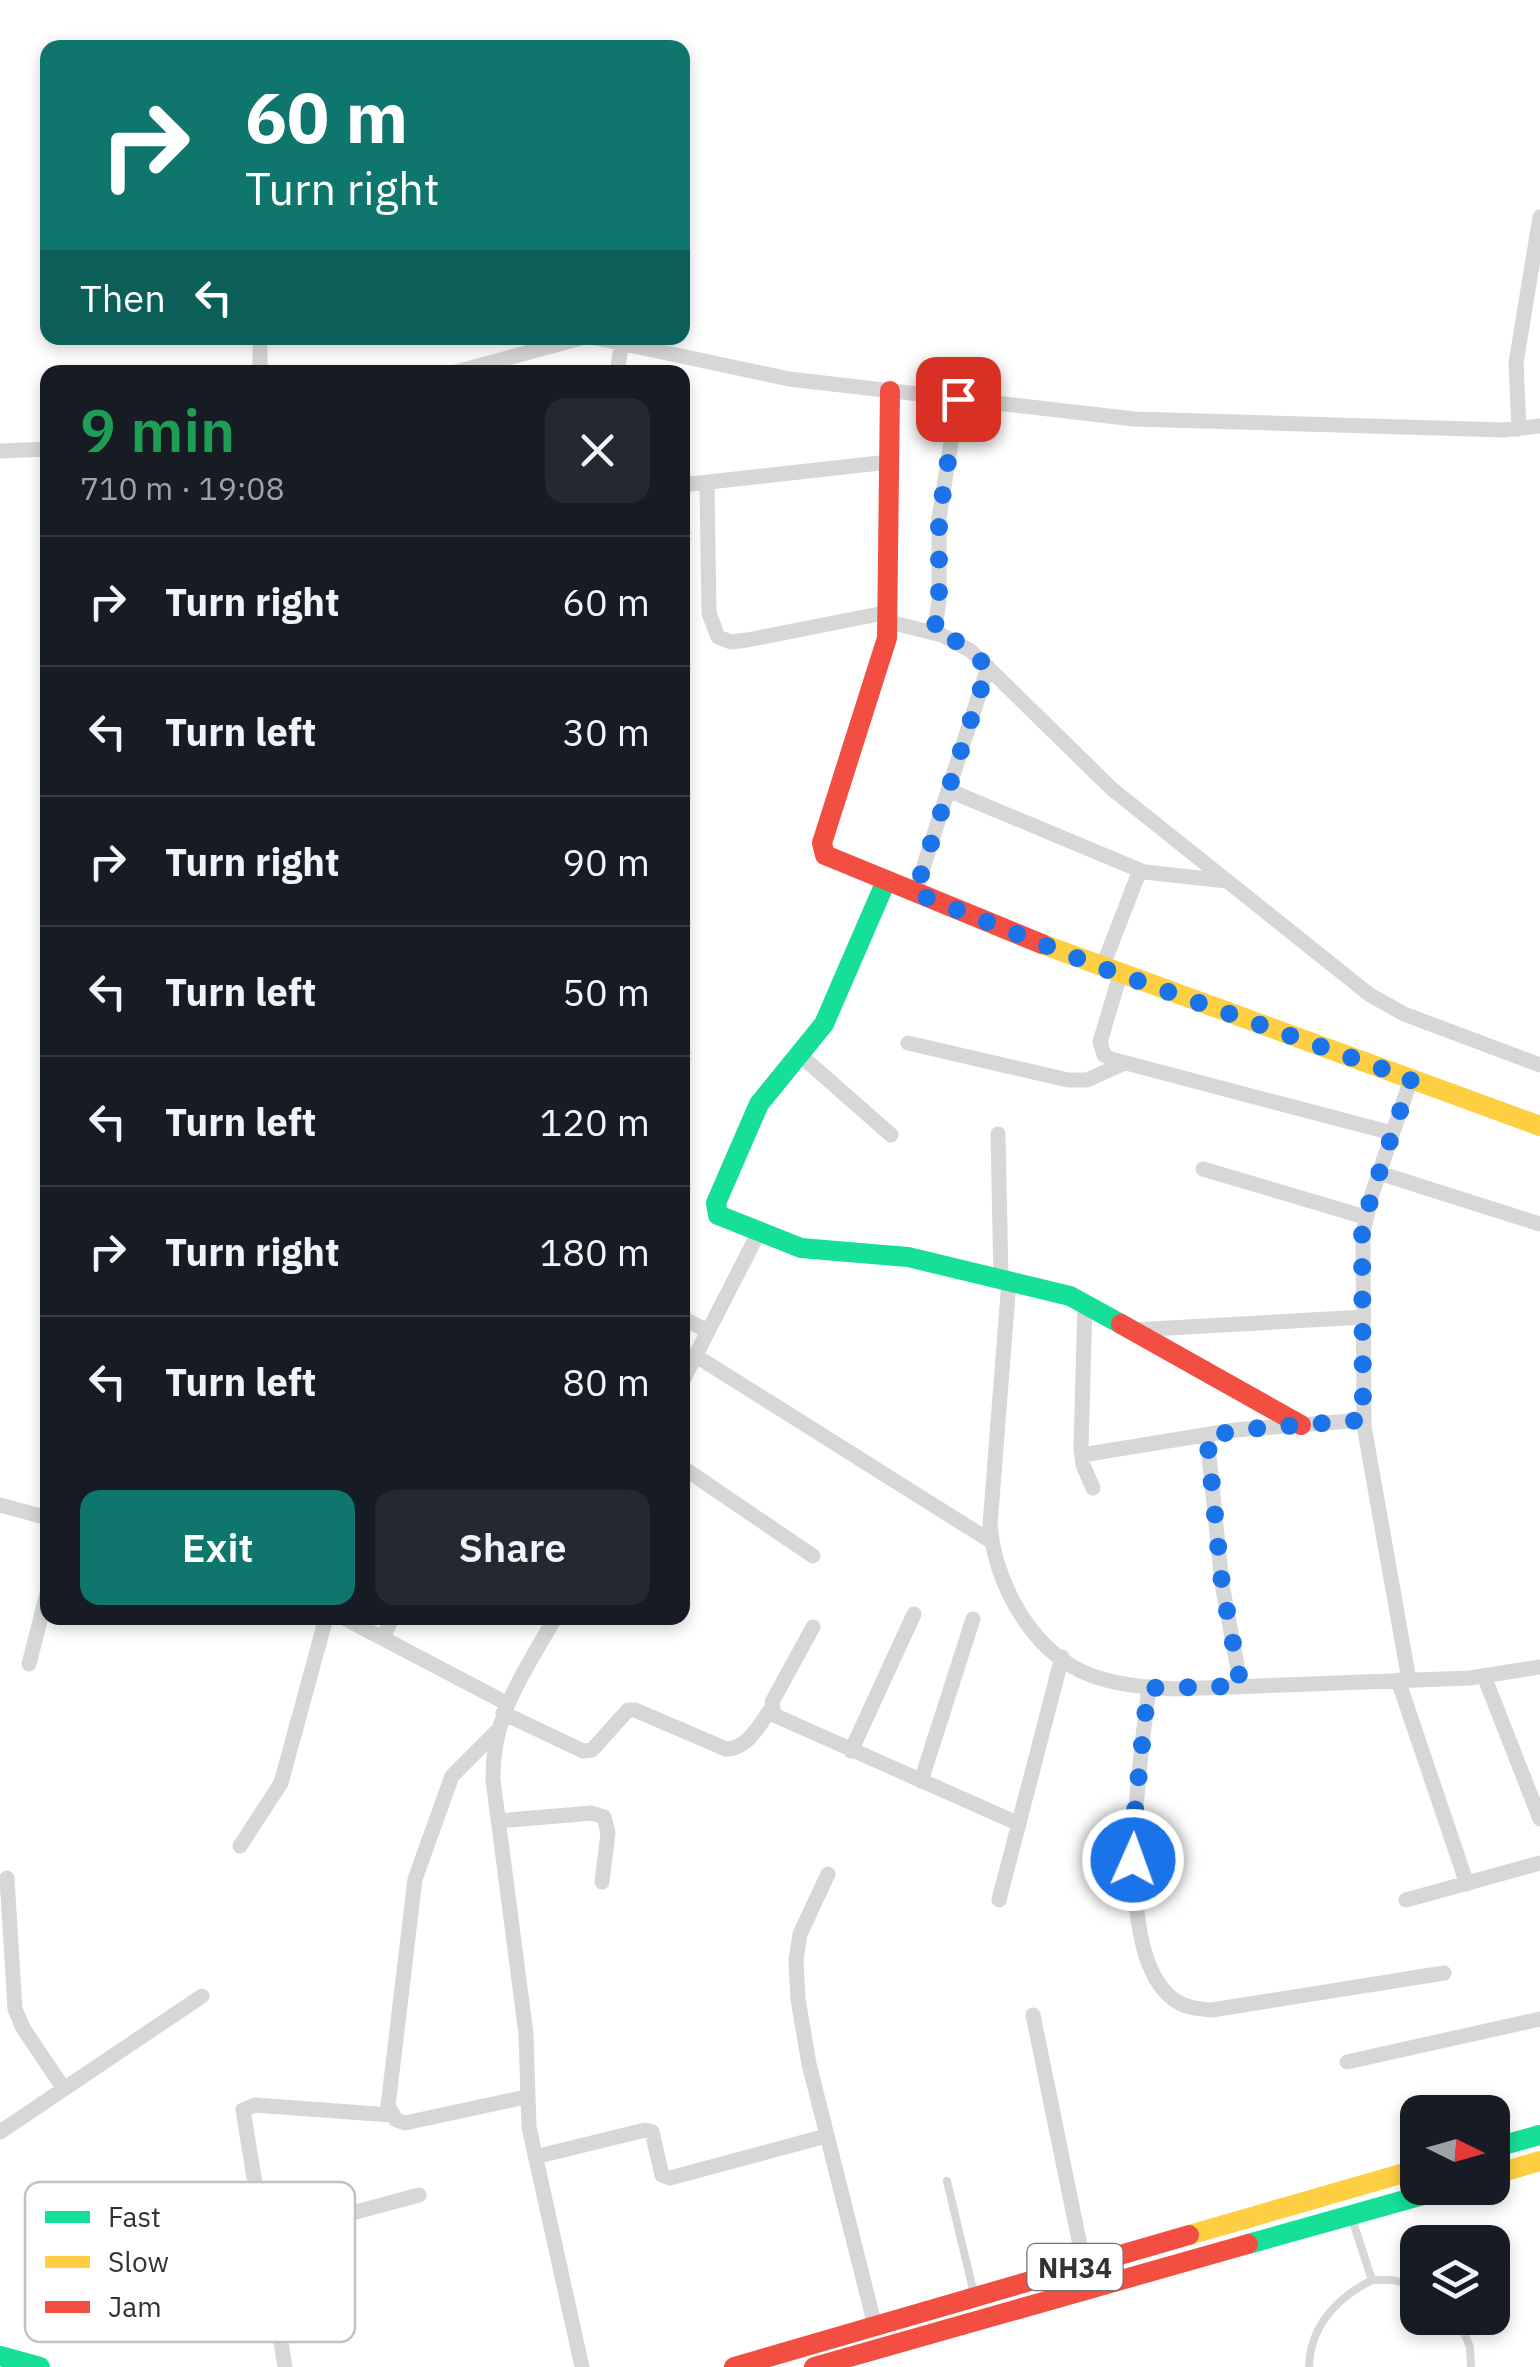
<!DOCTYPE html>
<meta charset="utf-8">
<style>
:root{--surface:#171b24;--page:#242831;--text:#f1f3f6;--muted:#9ea1a6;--line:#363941;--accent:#0f766e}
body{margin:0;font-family:"IBM Plex Sans",sans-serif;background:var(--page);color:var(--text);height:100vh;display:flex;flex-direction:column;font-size:38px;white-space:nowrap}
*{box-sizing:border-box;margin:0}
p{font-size:32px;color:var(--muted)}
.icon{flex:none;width:55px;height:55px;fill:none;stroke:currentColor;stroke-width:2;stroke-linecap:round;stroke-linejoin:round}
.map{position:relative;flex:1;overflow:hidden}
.details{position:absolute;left:40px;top:365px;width:650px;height:1260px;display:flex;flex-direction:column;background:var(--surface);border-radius:20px;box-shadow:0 5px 15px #0003}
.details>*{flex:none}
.banner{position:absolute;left:40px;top:40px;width:650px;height:305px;border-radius:20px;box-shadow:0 5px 15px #0003;background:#0f766e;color:#fff;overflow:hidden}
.needle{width:65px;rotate:95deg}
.fabs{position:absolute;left:1400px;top:2095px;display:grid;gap:20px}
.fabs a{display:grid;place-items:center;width:110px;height:110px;border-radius:20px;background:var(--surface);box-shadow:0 5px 15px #0003;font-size:50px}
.pin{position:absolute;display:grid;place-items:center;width:85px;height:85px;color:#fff;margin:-42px;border-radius:20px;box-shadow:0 5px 15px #0006}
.me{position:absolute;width:110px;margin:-55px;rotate:2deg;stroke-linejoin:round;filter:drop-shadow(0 0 8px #0008)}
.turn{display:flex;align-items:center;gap:35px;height:210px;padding:0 40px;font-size:45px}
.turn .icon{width:130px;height:130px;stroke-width:2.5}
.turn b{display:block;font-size:70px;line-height:85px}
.then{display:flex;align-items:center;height:95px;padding:0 40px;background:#0003;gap:20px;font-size:38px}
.round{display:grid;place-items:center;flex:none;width:105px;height:105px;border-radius:20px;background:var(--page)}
.headline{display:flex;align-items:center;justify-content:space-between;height:170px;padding:0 40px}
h1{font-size:60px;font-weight:600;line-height:75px;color:#1e9e55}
.button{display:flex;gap:20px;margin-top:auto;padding:20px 40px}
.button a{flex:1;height:115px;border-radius:20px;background:var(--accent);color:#fff;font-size:40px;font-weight:600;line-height:115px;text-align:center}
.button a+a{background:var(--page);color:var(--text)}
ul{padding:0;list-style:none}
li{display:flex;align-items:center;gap:30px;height:130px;padding:0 40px;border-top:2px solid var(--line)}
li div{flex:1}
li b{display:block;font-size:38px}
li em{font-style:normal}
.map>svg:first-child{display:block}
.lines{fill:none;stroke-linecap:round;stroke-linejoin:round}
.lane{stroke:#d7d7d7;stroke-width:8}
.street{stroke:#d7d7d7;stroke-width:15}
.fast{stroke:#16e098;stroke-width:20}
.slow{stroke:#ffcf43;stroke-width:20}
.jam{stroke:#f24e42;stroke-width:20}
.route{stroke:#1a73e8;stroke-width:18;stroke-dasharray:0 32.4}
.labels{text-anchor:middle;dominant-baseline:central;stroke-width:10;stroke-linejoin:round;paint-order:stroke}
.shield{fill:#fff;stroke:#707070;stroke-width:2.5}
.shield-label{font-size:28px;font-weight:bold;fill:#333}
.key{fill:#fff;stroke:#c2c2c2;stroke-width:2.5}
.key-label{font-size:28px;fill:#333}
</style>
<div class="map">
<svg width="1540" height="2367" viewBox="0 0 1540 2367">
<rect width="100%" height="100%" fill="#fff"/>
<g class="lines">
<path class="lane" d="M947,2181L974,2294
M1352,2219L1372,2280H1393L1418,2287
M1458,2318L1470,2347L1471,2367
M1309,2367C1310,2326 1337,2298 1372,2280"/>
<path class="street" d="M596,338L789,379L1134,419L1504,430L1540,426
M260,372V338
M456,372L581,338
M617,372L622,342
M1519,429L1516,363L1540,217
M0,451L48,449
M707,484L709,613L718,637L731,642L747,640L889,612
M682,485L889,462
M889,622L942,635L971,651L1112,789L1370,995L1404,1014L1540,1065
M934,633L939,601V518L958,399
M948,790L1144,872L1227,881
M915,893L988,667
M1102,968L1140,870
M1120,975L1100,1042L1104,1055L1111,1059L1392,1133
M908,1043L1068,1080H1087L1125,1063
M799,1054L891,1135
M998,1134L1001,1279
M1203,1169L1365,1217
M1379,1173L1540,1224
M1009,1281L990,1525C995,1581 1029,1647 1083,1672C1112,1685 1145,1687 1176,1689L1470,1678L1540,1667
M1085,1302L1081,1448L1083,1465L1093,1488
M682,1318L708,1331
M1134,1330L1363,1317
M696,1356L992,1542
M682,1382L759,1232
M1207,1436L1222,1584L1241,1686
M1082,1455L1235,1430L1363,1420
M682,1467L813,1556
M0,1505L48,1518
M344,1618L508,1704
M555,1618C524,1673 492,1714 493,1780L526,2034L529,2127L582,2367
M813,1627L772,1702L774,1715L1019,1824
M383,1638L392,1618
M29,1664L48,1589
M1484,1676L1540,1819
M1398,1680L1467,1884
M1409,1680L1364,1426L1363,1233L1371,1197L1411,1079
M1149,1687C1141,1756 1109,1957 1176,2001C1187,2008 1199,2009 1212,2010L1444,1973
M503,1713L583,1751L592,1750L628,1710H635L726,1749C748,1749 759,1725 771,1709
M496,1732L452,1776L415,1879L388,2106L396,2120L405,2123L526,2097
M851,1751L914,1614
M921,1781L973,1619
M498,1821L592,1813L604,1817L608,1833L602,1882
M240,1846L281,1783L326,1618
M828,1874L800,1934L796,1960L798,1999L809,2064L875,2326
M7,1878L15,2009L23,2028L64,2089
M999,1900L1062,1657
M1406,1900L1540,1863
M1033,2015L1084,2265
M1347,2062L1540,2019
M0,2132L202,1996
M535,2157L645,2130L652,2132L662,2175L670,2178L826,2136
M263,2237L419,2195
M285,2367L243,2110L255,2105L391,2115"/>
<path class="fast" d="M886,881L824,1024L759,1104L716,1203L718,1215L801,1248L908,1257L1070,1296L1121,1324
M1492,2148L1540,2135
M1248,2244L1448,2188
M0,2356L40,2367"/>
<path class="slow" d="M1042,944L1540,1126
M1492,2175L1540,2161
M1189,2235L1418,2169"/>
<path class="jam" d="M890,391L887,638L822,843L825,855L1042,944
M1121,1324L1301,1425
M734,2367L1189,2235
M814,2367L1248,2244"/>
</g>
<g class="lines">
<path class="route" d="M958,399L939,518V601L934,633L958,642L988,667L915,893L1102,968L1411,1079L1371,1197L1362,1233L1363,1420L1249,1429L1207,1436L1222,1584L1241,1686L1148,1688L1135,1811L1133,1860"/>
</g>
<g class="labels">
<rect class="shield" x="1027.5" y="2244" width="95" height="46" rx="8"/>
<g class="shield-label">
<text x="1075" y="2267">NH34</text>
</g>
</g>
<rect x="25" y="2182" width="330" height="160" rx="15" class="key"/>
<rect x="45" y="2211" width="45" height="12" fill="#16e098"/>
<rect x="45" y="2256" width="45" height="12" fill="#ffcf43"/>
<rect x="45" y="2301" width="45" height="12" fill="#f24e42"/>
<g class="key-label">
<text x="108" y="2227">Fast</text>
<text x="108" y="2272">Slow</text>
<text x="108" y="2317">Jam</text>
</g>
</svg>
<div class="fabs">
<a><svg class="needle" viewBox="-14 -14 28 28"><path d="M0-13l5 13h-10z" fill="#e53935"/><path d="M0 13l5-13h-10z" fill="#9ea1a6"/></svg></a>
<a><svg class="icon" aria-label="layers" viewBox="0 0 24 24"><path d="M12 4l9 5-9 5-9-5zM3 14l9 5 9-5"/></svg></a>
</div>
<div class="pin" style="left:958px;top:399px;background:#d93025"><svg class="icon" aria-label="arrive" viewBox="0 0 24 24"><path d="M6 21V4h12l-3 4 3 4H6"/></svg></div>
<svg class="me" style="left:1133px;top:1860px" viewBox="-20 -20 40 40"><circle r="17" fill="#1a73e8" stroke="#fff" stroke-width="3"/><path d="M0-11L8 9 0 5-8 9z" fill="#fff"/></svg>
<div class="banner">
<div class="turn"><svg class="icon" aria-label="right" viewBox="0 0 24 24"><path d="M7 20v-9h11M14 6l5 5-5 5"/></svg><div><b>60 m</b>Turn right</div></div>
<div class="then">Then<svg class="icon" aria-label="left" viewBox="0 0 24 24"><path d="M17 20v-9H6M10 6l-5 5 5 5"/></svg></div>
</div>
<section class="details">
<div class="headline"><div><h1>9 min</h1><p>710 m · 19:08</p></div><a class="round"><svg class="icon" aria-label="close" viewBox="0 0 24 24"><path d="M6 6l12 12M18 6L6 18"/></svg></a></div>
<ul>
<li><svg class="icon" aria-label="right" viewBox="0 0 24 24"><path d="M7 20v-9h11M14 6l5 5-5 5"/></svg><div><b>Turn right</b></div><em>60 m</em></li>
<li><svg class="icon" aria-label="left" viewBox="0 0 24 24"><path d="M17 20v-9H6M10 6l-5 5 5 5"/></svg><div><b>Turn left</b></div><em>30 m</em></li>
<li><svg class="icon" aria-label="right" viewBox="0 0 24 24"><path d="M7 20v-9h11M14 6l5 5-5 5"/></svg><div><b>Turn right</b></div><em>90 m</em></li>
<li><svg class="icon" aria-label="left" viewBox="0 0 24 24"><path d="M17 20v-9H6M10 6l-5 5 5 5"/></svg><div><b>Turn left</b></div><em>50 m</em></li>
<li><svg class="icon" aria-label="left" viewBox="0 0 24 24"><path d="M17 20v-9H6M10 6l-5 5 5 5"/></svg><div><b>Turn left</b></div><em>120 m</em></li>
<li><svg class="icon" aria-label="right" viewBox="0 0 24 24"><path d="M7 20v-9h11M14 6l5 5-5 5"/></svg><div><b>Turn right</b></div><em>180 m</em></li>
<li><svg class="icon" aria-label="left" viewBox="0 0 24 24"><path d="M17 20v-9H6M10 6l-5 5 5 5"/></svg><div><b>Turn left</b></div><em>80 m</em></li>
</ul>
<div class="button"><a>Exit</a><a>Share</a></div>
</section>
</div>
